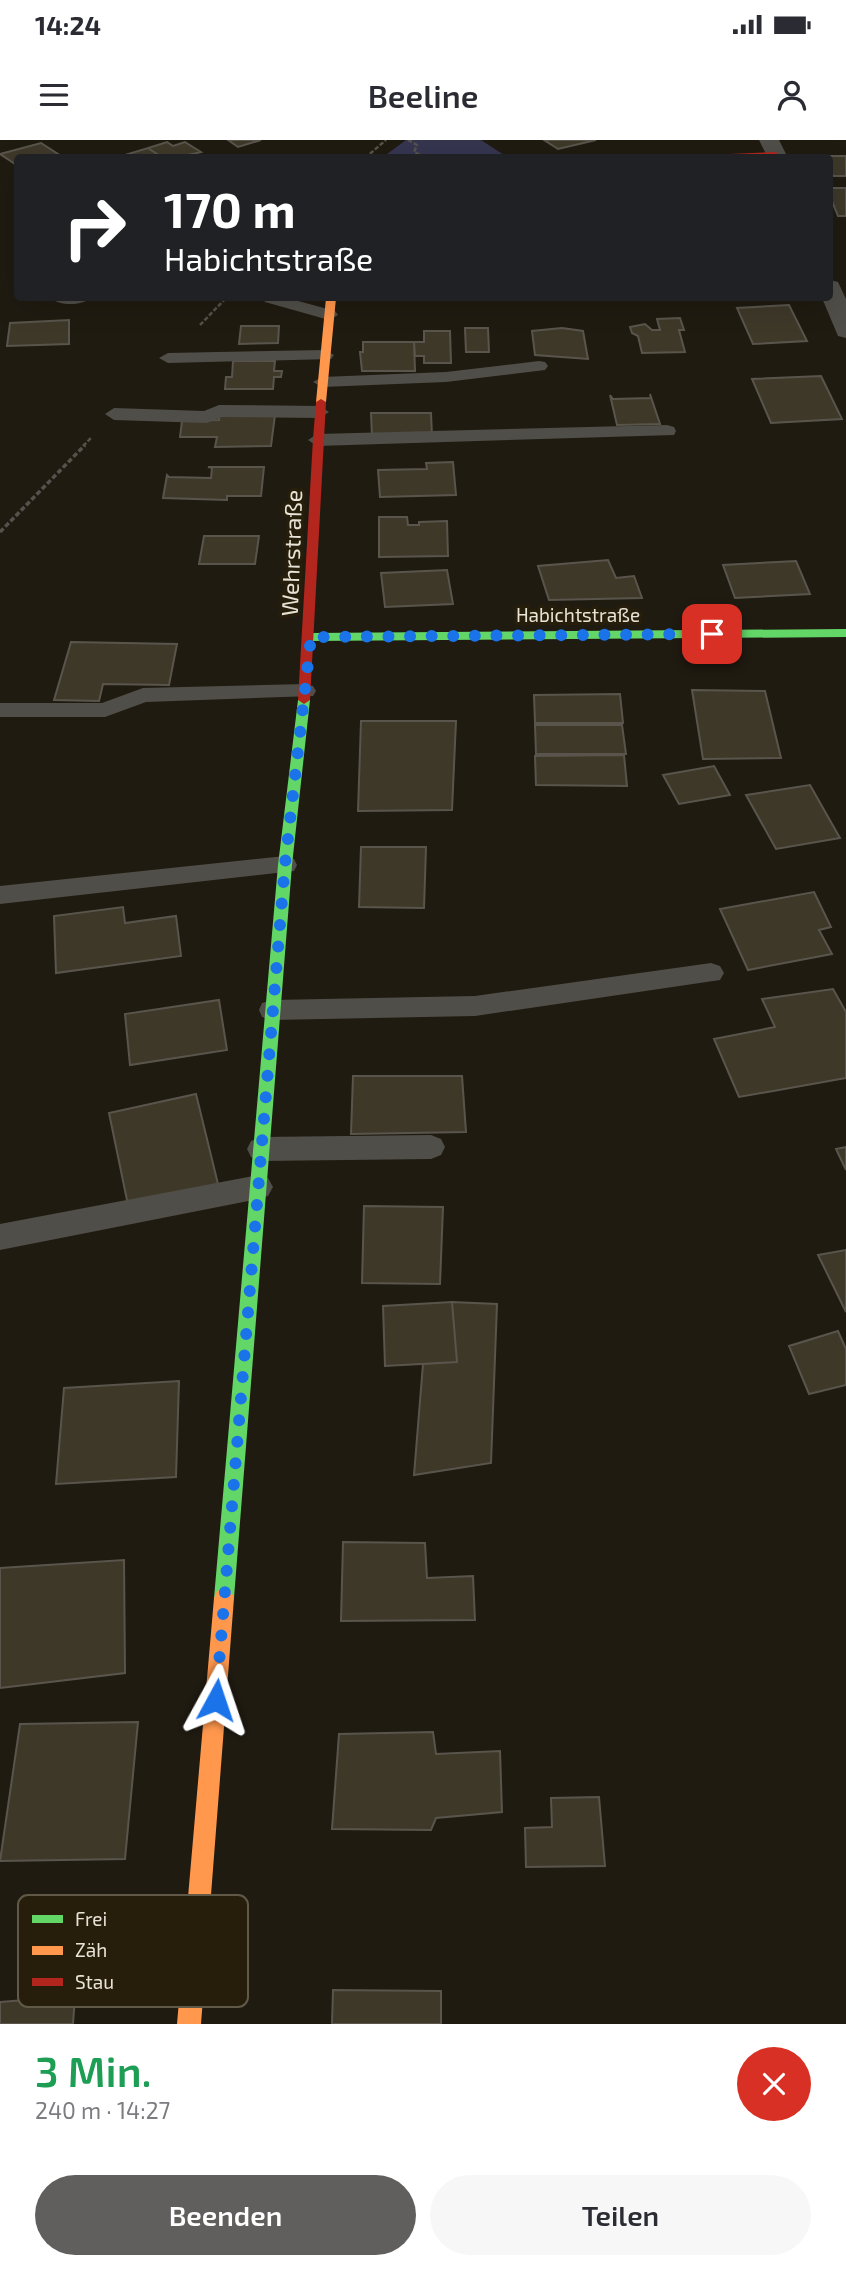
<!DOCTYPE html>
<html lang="de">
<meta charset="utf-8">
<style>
:root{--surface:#fff;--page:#f7f7f7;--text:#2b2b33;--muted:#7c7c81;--accent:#615e5e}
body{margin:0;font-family:"Exo 2",sans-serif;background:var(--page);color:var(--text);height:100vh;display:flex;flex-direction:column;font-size:26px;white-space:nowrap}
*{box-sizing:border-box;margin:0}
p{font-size:23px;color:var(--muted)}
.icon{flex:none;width:38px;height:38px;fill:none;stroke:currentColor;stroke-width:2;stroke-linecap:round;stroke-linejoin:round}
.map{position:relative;height:1884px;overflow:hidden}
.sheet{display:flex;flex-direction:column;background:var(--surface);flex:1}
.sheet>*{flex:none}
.hud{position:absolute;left:14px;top:14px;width:819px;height:147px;border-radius:7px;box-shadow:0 7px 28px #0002;background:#202124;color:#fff;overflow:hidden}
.pin{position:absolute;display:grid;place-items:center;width:60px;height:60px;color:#fff;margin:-30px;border-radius:14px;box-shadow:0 4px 10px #0006}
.me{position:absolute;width:77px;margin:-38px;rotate:5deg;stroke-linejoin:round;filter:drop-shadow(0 0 5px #0008)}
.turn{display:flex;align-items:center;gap:24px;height:147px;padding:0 35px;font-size:32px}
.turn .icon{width:91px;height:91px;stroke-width:2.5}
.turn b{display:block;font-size:49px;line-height:60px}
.round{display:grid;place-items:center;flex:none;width:74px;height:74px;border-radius:37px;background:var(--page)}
.overview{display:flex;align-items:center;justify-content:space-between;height:119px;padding:0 35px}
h1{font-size:42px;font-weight:600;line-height:52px;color:#1e9e55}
.button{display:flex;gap:14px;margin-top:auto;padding:14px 35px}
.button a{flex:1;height:80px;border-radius:42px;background:var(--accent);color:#fff;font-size:28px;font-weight:600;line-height:80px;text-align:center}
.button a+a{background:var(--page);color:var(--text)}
.status{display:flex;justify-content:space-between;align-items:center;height:49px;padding:0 35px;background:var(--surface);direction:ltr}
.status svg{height:19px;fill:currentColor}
header{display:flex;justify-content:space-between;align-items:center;height:91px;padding:0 35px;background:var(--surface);font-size:32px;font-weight:600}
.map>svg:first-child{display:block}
.green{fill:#363550}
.building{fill:#3e3829;stroke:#59554c;stroke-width:2}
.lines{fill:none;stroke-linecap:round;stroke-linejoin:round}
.path-far1{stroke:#53524c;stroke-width:2.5;stroke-dasharray:4.5 2;stroke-linecap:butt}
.path{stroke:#53524c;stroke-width:3.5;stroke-dasharray:5 2.5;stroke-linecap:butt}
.lane{fill:#504e48;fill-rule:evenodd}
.street{fill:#504e48;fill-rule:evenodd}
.fast{fill:#63d668;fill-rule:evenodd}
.slow{fill:#ff974d;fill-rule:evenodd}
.jam{fill:#b3261e;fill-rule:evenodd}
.route{stroke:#1a73e8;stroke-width:12;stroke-dasharray:0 21.6}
.labels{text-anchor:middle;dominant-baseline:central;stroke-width:7;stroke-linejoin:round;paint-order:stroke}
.far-street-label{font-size:19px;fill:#e8e3d7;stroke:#261e0b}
.street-label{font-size:23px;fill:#e8e3d7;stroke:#261e0b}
.key{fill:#261e0b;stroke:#605948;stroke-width:2}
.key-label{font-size:19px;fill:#e8e3d7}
</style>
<div class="status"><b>14:24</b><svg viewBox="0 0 49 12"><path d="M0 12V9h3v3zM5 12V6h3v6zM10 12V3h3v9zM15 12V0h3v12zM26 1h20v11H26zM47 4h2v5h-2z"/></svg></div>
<header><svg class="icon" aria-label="menu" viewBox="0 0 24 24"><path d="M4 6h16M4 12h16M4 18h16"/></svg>Beeline<svg class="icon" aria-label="person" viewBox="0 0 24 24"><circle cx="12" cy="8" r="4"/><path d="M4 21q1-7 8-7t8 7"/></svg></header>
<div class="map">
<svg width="846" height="1884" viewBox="0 0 846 1884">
<rect width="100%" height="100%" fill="#201b11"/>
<path class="green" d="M406,0H481L507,17H383Z"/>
<path class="building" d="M228,0H261L238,7Z
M544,0H596L558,9Z
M167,2L173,6L185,2L201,12L188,15L192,18H163L148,8Z
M41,3L58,14L47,18H18V26L0,14Z
M148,8L163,18H134L128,14Z
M823,16H846V36H833L830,28V18Z
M830,48H846V76H838L830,56Z
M789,165L807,201L753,204L737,168Z
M680,178L684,190H679L685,212L642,213L638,196L632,193L630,187L645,184L652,190H660L657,179Z
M69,180V204L7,206L10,183Z
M241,186H279L278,203L239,204Z
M465,188H488L489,212H466Z
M562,188L583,191L588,219L535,215L532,191Z
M424,191H450L451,223H424V216H415L414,202H424Z
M363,202H414L415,231H362L360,212H363Z
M233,221H275L274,231H282L281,237H274L273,249H225L226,237H232Z
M821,236L842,279L771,283L752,239Z
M650,254L660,284L617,285L610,255L613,259L651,258Z
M371,273H431L432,296L372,297Z
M219,275H275L271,306L215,307L217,297H180L182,281L219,280Z
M453,322L456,355L380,357L378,330L427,329L426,323Z
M208,327H264L261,356H227V360L163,358L167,335L169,337L211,338L212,328Z
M379,377H407L408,385H419V382L447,381L448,416L379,417Z
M204,396H259L255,424H199Z
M608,420L616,438L634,436L642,458L549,460L538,426Z
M796,421L810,454L735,458L723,425Z
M447,430L453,464L385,467L381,433Z
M71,502L177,504L169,545L103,544L99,561L54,560Z
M692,550L765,551L781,618L703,619Z
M620,554L623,583H535L534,555Z
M361,581H456L452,670L358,671Z
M535,585H622L626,614H536Z
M624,615L627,646L536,645L535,616Z
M714,626L730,655L679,664L663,635Z
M810,645L840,698L776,709L746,655Z
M361,707H426L424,768L359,767Z
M814,752L831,787L819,790L832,814L748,830L720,769Z
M123,767L125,783L176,776L181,816L56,833L54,776Z
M833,849L846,872V938L739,957L714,899L775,887L762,859Z
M219,860L227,910L130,925L125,874Z
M353,936H462L466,992L351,994Z
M196,954L218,1044L128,1065L109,973Z
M846,1007V1030L836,1009Z
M364,1066L443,1067L440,1144L362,1143Z
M846,1110V1172L818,1115Z
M452,1162L457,1222L385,1226L383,1166Z
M452,1162L497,1164L491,1323L414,1335L423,1224L457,1222Z
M838,1191L846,1209V1245L809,1254L789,1206Z
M179,1241L176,1337L56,1344L64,1248Z
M343,1402L425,1403L427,1438L473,1436L475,1480L341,1481Z
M124,1420L125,1533L0,1548V1428Z
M138,1582L125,1719L0,1721L20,1584Z
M433,1592L436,1614L500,1611L502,1672L436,1678L431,1690L332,1689L339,1594Z
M599,1657L605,1726L526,1727L525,1688L552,1687L551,1658Z
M333,1850L441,1851V1884H332Z
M75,1856L73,1884H0V1862Z"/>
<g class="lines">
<path class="path-far1" d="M408,0L417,5L414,12L427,18
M365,18L386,0
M200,185L226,158
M83,306L92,297"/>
<path class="path" d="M0,392L85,305"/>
<path class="lane" d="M51,158H90C82,166 59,166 51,158Z
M263,158H287L335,171L338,175L329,180L265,162Z
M325,210L334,215L331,219L168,223L159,218L168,213Z
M539,221L545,222L548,226L545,230L446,242L322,247L313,242L322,237L446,232Z
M219,265L320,266L329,272L320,278L222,277L207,283L114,280L105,274L114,268L204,271Z
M667,285L674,287L676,291L674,295L317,306L308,300L317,294Z
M305,544L313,546L316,551L313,556L146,562L105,577H0V563H102L143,548Z
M285,716L294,719L297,725L294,731L0,764V746Z
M711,823L720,826L724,833L720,840L475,876L272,880L262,877L259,870L262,863L272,860L475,856Z
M431,995L441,999L445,1007L441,1015L431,1019L261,1021L251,1017L247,1009L251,1001L261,997Z
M258,1035L268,1038L273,1047L268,1056L258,1059L0,1110V1084Z"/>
<path class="street" d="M759,0H779L786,14L784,18H768Z
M830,140L838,142L846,159V198L838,196L822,158H830Z"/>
<path class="fast" d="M846,489V497L311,501L305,497L311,493Z
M304,556L310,560L292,725L234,1458L231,1465L224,1468L217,1465L214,1458L278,725L298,560Z"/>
<path class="slow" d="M326,158H336L326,262L321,265L316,262Z
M224,1448L231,1451L234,1458L201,1884H177L214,1458L217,1451Z"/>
<path class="jam" d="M776,12L781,18H703L707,15Z
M321,259L326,262L310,560L304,564L298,560L313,299L316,262Z"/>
</g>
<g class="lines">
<path class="route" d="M216,1560L285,724L311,497L712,494"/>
</g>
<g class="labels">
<g class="far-street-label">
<text x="578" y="474">Habichtstraße</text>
</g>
<g class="street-label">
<text transform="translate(291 413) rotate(-88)">Wehrstraße</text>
</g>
</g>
<rect x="18" y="1755" width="230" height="112" rx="10" class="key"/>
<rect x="32" y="1775" width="31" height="8" fill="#63d668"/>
<rect x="32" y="1806" width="31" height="9" fill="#ff974d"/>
<rect x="32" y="1838" width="31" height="8" fill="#b3261e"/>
<g class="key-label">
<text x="75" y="1786">Frei</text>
<text x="75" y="1817">Zäh</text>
<text x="75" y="1849">Stau</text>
</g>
</svg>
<div class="pin" style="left:712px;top:494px;background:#d93025"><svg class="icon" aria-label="arrive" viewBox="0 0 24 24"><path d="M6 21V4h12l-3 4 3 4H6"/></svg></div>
<svg class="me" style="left:216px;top:1560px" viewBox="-20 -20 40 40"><path d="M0-17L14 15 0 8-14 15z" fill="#1a73e8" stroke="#fff" stroke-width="4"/></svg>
<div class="hud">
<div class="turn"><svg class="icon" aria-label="right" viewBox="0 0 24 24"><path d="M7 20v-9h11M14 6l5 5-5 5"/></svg><div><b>170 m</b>Habichtstraße</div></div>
</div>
</div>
<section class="sheet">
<div class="overview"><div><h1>3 Min.</h1><p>240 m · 14:27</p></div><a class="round" style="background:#d93025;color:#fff"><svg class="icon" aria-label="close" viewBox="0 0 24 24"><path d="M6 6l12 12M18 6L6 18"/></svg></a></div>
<div class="button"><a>Beenden</a><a>Teilen</a></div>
</section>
